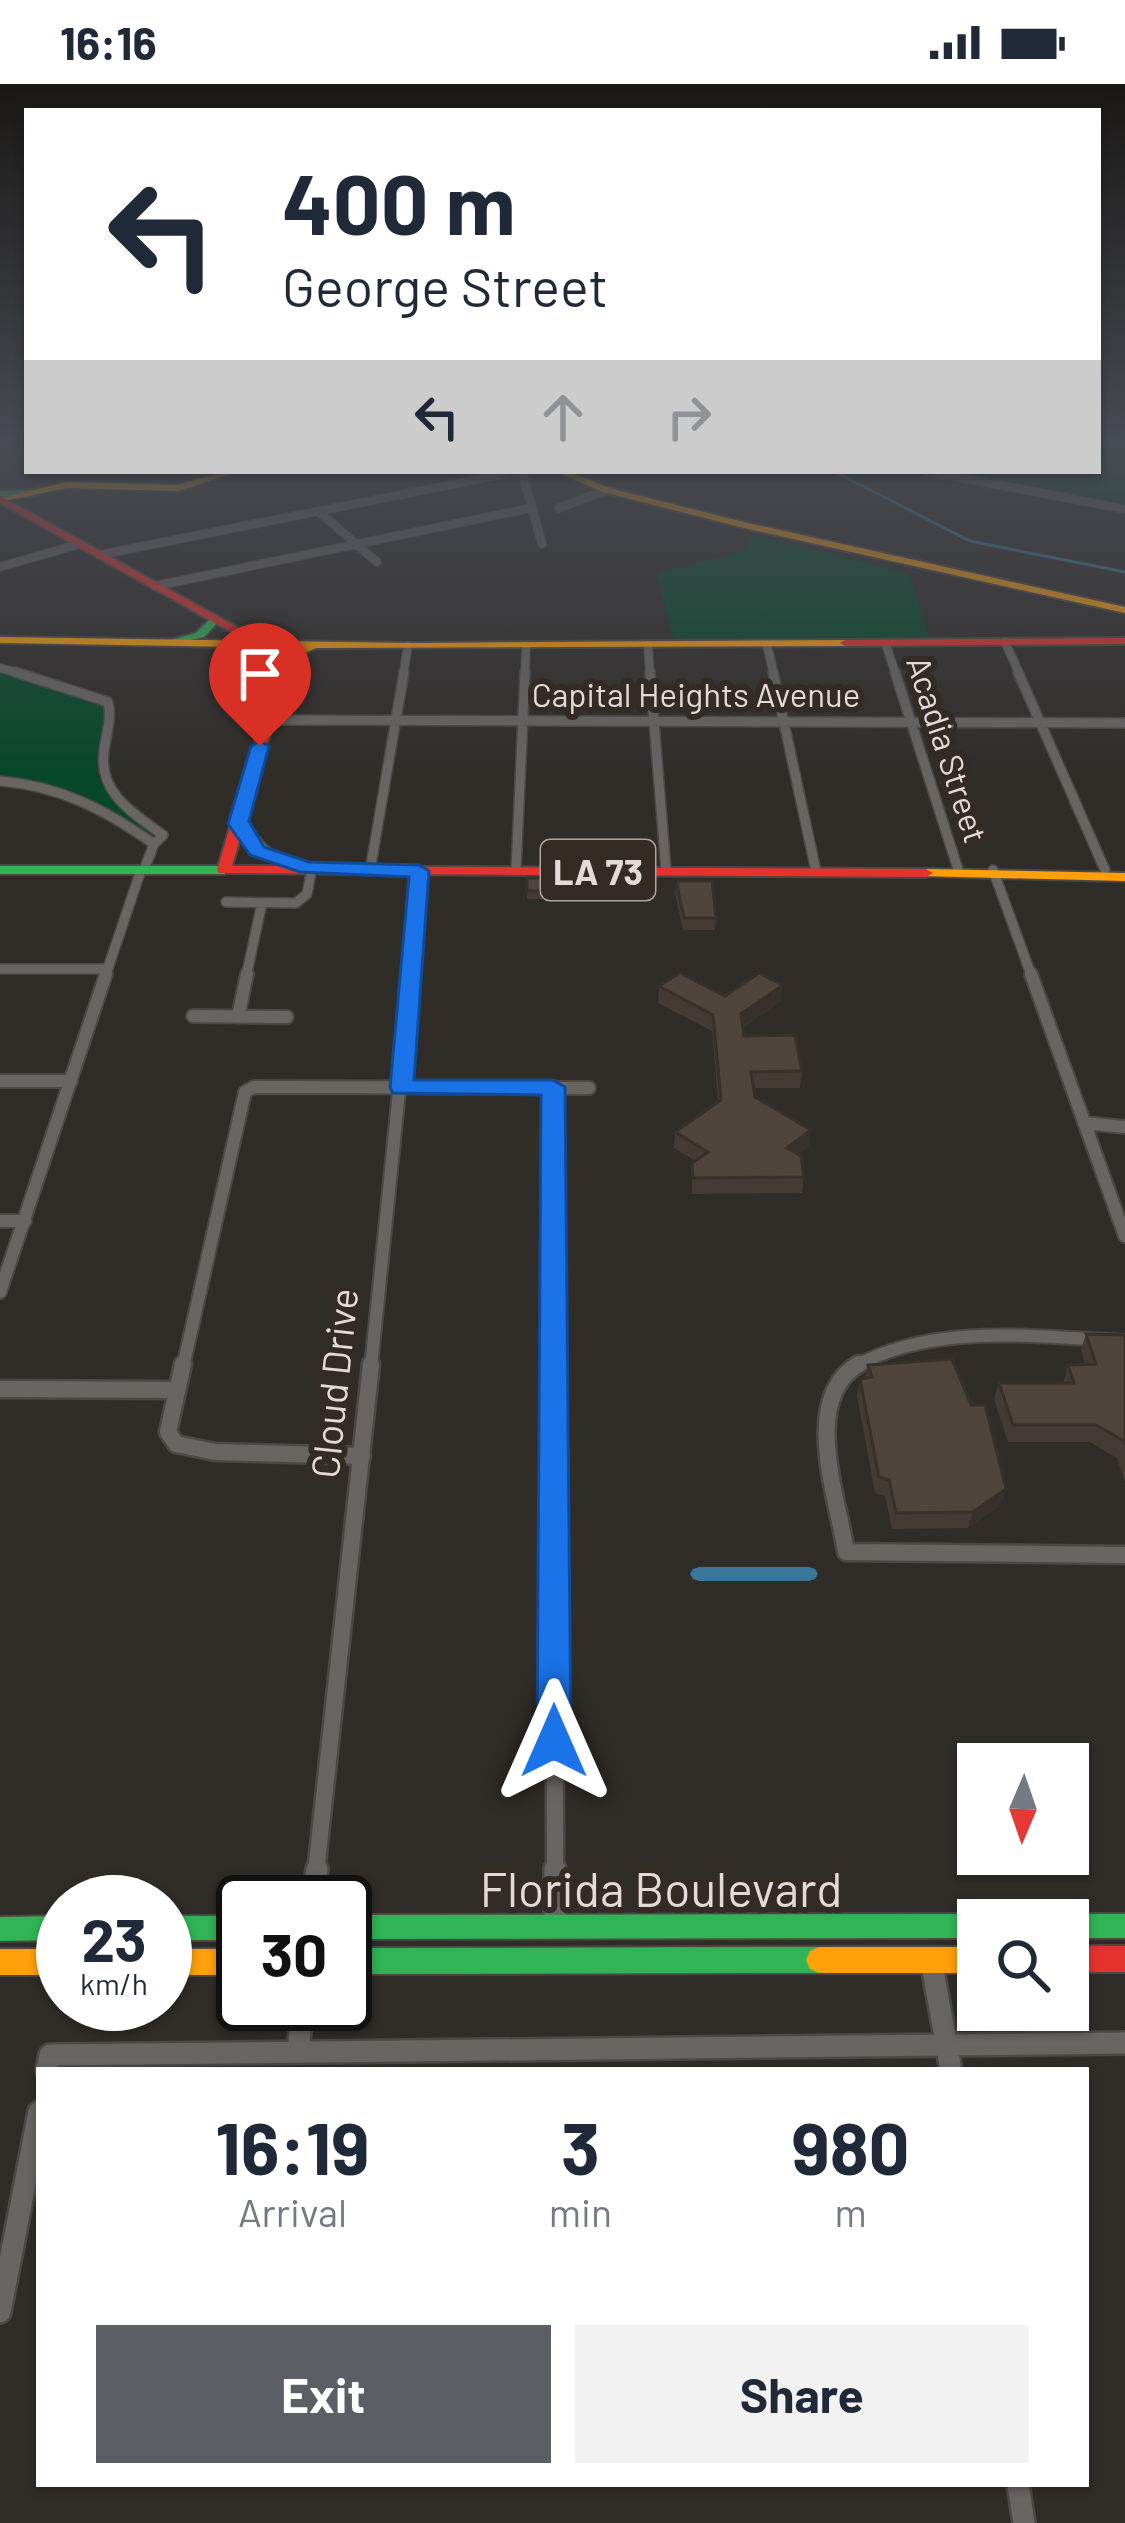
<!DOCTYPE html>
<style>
:root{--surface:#fff;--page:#f2f2f3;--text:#1f2937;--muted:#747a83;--accent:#5b5e64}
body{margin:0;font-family:Barlow,sans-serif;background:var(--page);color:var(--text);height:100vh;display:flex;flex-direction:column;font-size:45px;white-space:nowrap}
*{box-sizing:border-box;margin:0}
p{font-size:39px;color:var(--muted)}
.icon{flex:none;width:66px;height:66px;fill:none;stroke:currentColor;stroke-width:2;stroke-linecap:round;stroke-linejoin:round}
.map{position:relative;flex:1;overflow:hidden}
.sheet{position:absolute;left:36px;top:1983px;width:1053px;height:420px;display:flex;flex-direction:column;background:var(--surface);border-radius:0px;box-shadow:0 3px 9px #0004}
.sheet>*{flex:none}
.hud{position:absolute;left:24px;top:24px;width:1077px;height:366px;border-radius:0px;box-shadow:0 3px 9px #0004;background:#fff;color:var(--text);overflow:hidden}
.needle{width:78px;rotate:182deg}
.buttons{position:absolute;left:957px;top:1659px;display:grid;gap:24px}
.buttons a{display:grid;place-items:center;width:132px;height:132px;border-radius:0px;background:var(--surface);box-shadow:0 3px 9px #0004;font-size:60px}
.speed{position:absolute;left:36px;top:1791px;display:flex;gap:24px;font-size:60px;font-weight:700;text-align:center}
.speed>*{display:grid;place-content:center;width:156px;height:156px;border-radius:50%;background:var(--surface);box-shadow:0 3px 9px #0004;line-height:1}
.speed small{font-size:30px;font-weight:400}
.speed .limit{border:6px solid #111;border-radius:18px;background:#fff;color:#111}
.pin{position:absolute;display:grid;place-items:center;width:102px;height:102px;color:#fff;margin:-123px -51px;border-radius:50% 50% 50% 0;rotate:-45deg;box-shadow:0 0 12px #0007}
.pin .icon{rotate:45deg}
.me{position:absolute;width:132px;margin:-66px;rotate:0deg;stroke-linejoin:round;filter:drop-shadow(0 0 9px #0008)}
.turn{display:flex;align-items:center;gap:42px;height:252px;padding:0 60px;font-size:54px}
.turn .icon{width:156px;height:156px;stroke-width:2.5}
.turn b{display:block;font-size:84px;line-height:102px}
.lanes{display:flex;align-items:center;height:114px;padding:0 60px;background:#0003;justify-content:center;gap:60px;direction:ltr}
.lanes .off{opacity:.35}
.eta{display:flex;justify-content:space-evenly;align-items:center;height:204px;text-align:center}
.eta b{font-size:72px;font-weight:700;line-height:84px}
.button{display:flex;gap:24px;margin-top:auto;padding:24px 60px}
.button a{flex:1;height:138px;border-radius:0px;background:var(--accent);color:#fff;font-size:48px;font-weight:700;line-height:138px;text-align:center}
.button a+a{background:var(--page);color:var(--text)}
.status{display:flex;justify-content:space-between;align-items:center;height:84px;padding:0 60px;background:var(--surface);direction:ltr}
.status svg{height:33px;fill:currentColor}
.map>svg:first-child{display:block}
.green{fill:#064829}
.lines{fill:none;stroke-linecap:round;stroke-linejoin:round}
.stream{stroke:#39789a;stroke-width:3}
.canal{fill:#39789a;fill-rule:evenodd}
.street-far4-casing{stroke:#4c4845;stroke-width:10}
.street-far3-casing{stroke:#4c4845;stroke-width:12}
.street-far2-casing{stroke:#4c4845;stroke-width:16}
.street-far1-casing{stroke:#4c4845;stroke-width:21}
.street-casing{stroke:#4c4845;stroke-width:26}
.fast-casing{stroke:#4c4845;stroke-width:4}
.slow-casing{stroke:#4c4845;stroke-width:4}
.jam-casing{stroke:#4c4845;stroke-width:4}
.street-far4{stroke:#686563;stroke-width:8}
.street-far3{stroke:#686563;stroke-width:9}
.street-far2{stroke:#686563;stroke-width:12}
.street-far1{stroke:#686563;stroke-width:16}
.street{stroke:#686563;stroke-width:21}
.fast{fill:#30b455;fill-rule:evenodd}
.slow{fill:#ff9f0a;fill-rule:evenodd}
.jam{fill:#e5322d;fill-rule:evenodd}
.wall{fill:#453b34}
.shaded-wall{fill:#38302a}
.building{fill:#50453c;stroke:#38302a;stroke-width:3}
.route{fill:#1a73e8;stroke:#114b97;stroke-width:3}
.labels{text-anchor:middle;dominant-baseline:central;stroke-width:12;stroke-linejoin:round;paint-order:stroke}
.far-street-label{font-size:33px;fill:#e2dbd8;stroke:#342b25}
.shield{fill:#342b25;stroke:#aea6a2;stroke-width:3}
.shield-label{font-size:36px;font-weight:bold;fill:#e2dbd8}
.street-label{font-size:39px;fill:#e2dbd8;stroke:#342b25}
.near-street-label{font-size:48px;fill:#e2dbd8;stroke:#342b25}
</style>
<div class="status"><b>16:16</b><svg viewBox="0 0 49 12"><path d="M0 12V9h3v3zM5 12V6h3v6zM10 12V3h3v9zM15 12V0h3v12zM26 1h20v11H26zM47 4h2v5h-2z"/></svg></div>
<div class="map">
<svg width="1125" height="2439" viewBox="0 0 1125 2439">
<rect width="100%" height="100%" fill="#302c28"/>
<path class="green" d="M1098,356H1125V422L943,387H1098Z
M747,449L909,490L931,558H674L657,490L743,467L750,459Z
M0,586L81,608L107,623L97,690L110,711L155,751L149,752L82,710L0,695Z"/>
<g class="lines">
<path class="stream" d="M833,387L970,457L1125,488"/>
<path class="canal" d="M699,1483H809L815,1485L818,1490L815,1495L809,1497H699L693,1495L690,1490L693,1485Z"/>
<g class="street-far4-casing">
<path id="street-far4" d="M522,387L542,460
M926,387L1125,425
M559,424L606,406
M318,427L377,478
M99,471L520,387
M0,483L80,460
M155,502L531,424
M1005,558L1020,591
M648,561L650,591
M767,561L774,591
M886,561L896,591
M0,584L26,591
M403,591L408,562
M525,591L526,562"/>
</g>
<g class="street-far3-casing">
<path id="street-far3" d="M15,588L108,618C112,636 106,649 104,667C98,709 133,729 163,751L154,760
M650,588L666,786
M773,588L816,787
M895,588L958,785
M1018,588L1105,786
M268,636L1125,639
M0,697C60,702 106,726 154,760L144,786
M516,786L525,588
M993,786L1032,893
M370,787L404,588
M226,818L296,819L307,810L311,789
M0,885H106
M105,893L141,786
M246,893L262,819
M411,893L420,787"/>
</g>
<g class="street-far2-casing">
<path id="street-far2" d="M1031,890L1125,1152
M193,932L287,933
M238,933L247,890
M0,997H71
M553,1003L554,1283
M1084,1039L1125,1043
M0,1137H25
M0,1208L106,890
M183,1283L245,1008L254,1003L589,1004
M371,1283L411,890
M854,1283C933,1238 1037,1253 1125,1257"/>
</g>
<g class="street-far1-casing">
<path id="street-far1" d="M183,1280L168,1348L176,1360L215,1368L362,1372
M554,1280L555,1788
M859,1280C800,1314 838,1415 846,1468L1125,1471
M0,1305L176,1306
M316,1788L371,1280"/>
</g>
<g class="street-casing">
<path id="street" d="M555,1785V1843
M313,1818L317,1785
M931,1876L951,1986
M298,1967L303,1920
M47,1986L50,1971L1125,1959
M0,2228L39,2028
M1018,2400L1024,2439"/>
</g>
<g class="fast-casing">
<path id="fast" d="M37,406L34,411L0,413V407Z
M212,533L221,535L204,553L176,559L171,556L196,549Z
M238,736C260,747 259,764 289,775V781C259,780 251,758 232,740Z
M0,782H224L231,786L224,790H0Z
M978,1830L988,1836H978V1854L345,1855V1831Z
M1068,1830H1125V1854H1068V1836H1058Z
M63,1832V1856L0,1857V1833Z
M165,1832H243V1856H165Z
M819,1863L828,1867L832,1876L828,1885L819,1889L345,1890V1864Z"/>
</g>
<g class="slow-casing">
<path id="slow" d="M226,387H240L178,407L67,404L0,418V414L67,398L178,401Z
M555,387H567L609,404L748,439L1125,523V529L744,444L603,408Z
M0,553L417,559L845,556L850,559L845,562L316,564L298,572L292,586L273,590V586L283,582L289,568L298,564L0,559Z
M926,785L1125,789V797L921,792L919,789Z
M819,1863H978V1889H819L810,1885L806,1876L810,1867Z
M0,1865H63V1891H0Z
M165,1865H243V1891H165Z"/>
</g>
<g class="jam-casing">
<path id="jam" d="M0,412L248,549L281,582L282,609L232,782L926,785L933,789L926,793L219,789L217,786L270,609L269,583L240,553L0,419Z
M1125,554V560L845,562L840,559L845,556Z
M1068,1862H1125V1888H1068Z"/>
</g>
<use href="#street-far4" class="street-far4"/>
<use href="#street-far3" class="street-far3"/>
<use href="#street-far2" class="street-far2"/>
<use href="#street-far1" class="street-far1"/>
<use href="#street" class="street"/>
<use href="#fast" class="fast"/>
<use href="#slow" class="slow"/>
<use href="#jam" class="jam"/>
</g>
<path class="wall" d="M527,794H542V815H527Z
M676,797L716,834L715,846H683L675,809Z
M659,902L725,912L781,917L743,944L744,952L802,987L800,1004H753L755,1013L809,1063L798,1070L804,1093L802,1109L692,1110V1079L695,1077L674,1064L675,1048L718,1018L712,947L658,919Z
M1086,1250L1125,1251V1398L1117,1374L1090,1358H1008L994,1315L999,1299H1063L1068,1281H1085L1081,1266Z
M868,1281L1001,1421L968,1444L892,1445L885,1412L875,1409L857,1312L860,1295H865Z"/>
<path class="shaded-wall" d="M783,901L781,917L739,946L741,930Z
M811,1046L809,1063L785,1080L787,1064Z
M1006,1405L1001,1421L968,1444L973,1428Z"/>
<path class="building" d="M527,794H542V807H527Z
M676,797H712L716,834H684Z
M680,889L725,912L759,889L783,901L741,930L744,952L795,951L802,987L751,988L755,1013L811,1046L787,1064L801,1072L804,1093L693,1094L692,1079L708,1068L675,1048L721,1016L713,931L659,902Z
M1086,1250L1125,1251V1361L1124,1357L1096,1341H1013L999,1299H1074L1068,1281L1096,1280Z
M952,1275L971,1321H985L1006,1405L973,1428L896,1429L889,1396L879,1393L860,1295L872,1293L868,1281Z"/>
<linearGradient id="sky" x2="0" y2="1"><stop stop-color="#1a1816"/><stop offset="0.51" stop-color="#484b53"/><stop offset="1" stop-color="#484b53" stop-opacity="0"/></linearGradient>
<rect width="1125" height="698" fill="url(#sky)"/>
<path class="route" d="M260,657L269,662L249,737L264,763L309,778L419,781L429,787L414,996H553L565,1003L571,1657L566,1668L554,1672L542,1668L537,1657L541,1011L393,1009L390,1004L409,793L300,788L250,771L228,740L251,662Z"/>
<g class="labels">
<g class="far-street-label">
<text x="696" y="610">Capital Heights Avenue</text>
<text transform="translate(948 665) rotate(72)">Acadia Street</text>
</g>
<rect class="shield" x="541" y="756" width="114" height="60" rx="9"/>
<g class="shield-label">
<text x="598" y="786">LA 73</text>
</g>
<g class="street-label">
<text transform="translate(333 1299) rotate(-84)">Cloud Drive</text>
</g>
<g class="near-street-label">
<text x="661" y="1804">Florida Boulevard</text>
</g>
</g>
</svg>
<div class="buttons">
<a><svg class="needle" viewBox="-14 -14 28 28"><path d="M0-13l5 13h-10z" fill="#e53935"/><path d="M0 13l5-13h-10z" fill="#747a83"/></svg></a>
<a><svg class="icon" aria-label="search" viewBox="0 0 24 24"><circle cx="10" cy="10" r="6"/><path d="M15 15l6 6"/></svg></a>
</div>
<div class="speed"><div>23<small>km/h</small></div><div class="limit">30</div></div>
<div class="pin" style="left:260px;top:662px;background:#d93025"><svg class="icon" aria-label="arrive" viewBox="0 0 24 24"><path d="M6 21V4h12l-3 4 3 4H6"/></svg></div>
<svg class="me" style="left:554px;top:1657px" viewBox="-20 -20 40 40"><path d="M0-17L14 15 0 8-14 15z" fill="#1a73e8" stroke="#fff" stroke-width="4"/></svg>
<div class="hud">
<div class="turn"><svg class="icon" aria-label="left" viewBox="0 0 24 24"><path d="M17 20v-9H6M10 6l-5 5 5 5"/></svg><div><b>400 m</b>George Street</div></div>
<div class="lanes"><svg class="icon" aria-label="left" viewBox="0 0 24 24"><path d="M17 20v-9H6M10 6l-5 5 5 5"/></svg><svg class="icon off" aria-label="ahead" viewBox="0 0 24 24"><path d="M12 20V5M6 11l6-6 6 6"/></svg><svg class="icon off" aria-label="right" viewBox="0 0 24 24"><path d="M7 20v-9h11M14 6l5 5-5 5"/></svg></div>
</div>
<section class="sheet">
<div class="eta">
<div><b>16:19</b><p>Arrival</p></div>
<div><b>3</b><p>min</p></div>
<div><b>980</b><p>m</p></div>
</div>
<div class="button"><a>Exit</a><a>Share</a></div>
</section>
</div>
